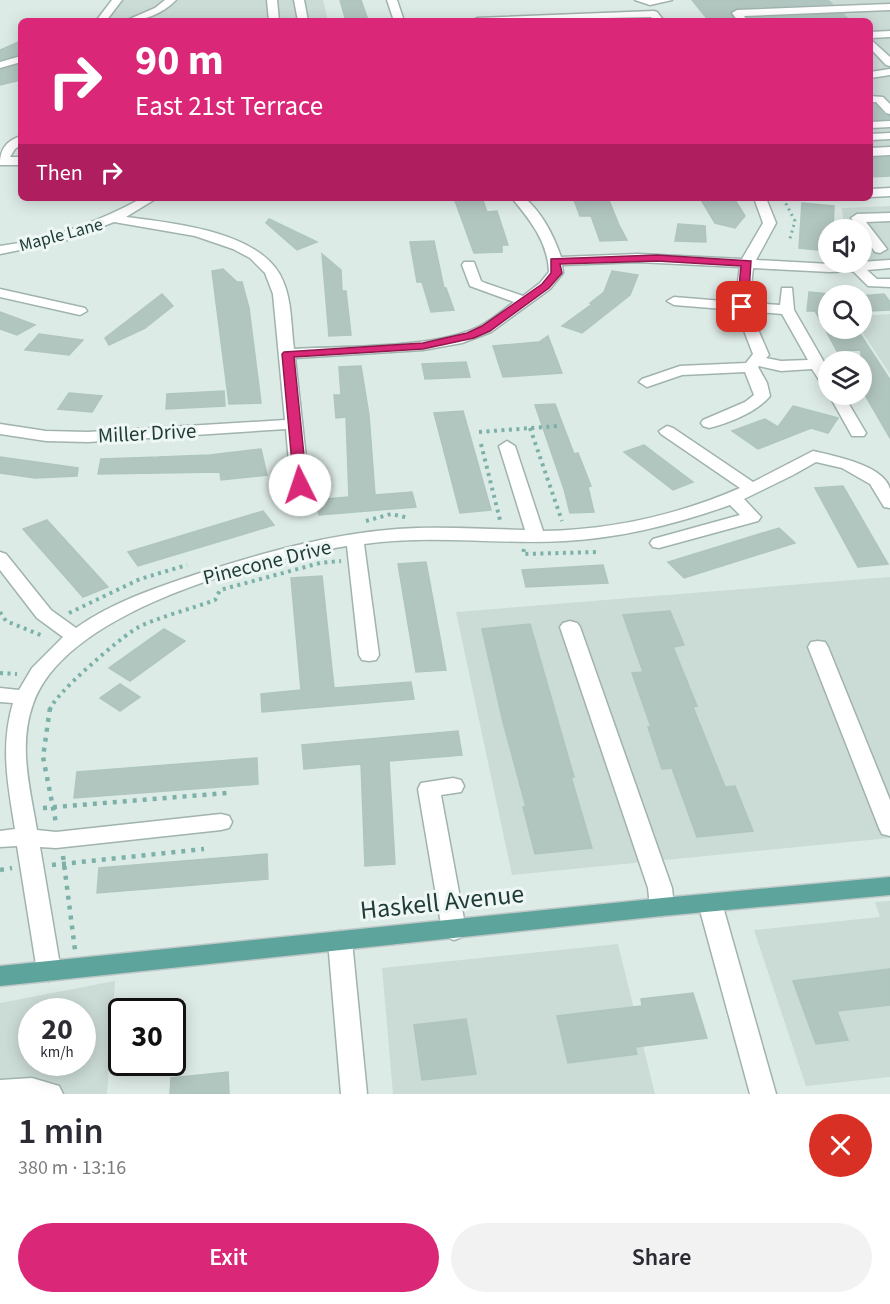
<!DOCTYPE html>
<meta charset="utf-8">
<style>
:root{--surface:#fff;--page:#f2f2f3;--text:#2b2b33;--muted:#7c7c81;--accent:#db2777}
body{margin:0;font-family:"Source Sans 3",sans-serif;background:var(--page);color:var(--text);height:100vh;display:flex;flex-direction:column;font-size:22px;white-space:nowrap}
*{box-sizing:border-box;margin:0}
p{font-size:20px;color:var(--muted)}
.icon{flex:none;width:33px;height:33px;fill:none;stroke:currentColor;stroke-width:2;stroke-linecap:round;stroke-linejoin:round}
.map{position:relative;height:1094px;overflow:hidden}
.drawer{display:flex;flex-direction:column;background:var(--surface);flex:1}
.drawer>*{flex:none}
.guide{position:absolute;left:18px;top:18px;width:855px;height:183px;border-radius:9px;box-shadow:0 3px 15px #0003;background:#db2777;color:#fff;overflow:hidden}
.controls{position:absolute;left:818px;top:219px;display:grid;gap:12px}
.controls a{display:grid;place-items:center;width:54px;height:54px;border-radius:50%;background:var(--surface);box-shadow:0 3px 15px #0003;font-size:30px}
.speed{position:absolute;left:18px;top:998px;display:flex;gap:12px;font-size:30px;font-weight:700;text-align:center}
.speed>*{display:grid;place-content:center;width:78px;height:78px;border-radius:50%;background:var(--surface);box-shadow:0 3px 15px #0003;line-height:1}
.speed small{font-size:15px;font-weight:400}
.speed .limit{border:3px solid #111;border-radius:9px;background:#fff;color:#111}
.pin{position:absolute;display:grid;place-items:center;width:51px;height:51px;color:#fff;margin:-26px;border-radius:12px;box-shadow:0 3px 9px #0006}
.me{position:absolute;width:66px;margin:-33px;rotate:356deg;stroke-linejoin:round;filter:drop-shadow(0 0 4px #0008)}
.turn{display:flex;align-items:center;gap:21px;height:126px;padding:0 18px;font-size:27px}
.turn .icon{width:78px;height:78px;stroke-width:2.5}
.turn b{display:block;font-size:42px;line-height:51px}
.then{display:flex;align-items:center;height:57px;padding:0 18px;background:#0003;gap:12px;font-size:22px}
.round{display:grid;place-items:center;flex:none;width:63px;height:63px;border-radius:32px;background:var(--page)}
.summary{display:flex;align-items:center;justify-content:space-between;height:102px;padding:0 18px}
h1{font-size:36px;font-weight:600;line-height:45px}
.primary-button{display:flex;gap:12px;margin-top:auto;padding:12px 18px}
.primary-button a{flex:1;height:69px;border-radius:36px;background:var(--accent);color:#fff;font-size:24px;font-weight:600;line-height:69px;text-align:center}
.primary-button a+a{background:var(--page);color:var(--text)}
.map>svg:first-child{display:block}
.built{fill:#cbdbd6;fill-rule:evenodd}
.building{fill:#b2c6c0;stroke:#afc5bf;stroke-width:1.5}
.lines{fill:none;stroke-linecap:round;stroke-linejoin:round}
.minor-casing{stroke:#a0b3af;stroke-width:3}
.major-casing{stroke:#c0c8c7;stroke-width:3}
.path-far2{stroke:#7bb1a8;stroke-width:3;stroke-dasharray:2 4;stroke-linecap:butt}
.path-far1{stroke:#7bb1a8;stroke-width:4;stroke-dasharray:3 4.5;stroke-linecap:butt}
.path{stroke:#7bb1a8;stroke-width:4.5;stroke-dasharray:4 6;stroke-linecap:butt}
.minor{fill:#fff;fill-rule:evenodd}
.major{fill:#5da49d;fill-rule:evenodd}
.route{fill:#db2777;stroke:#8e194d;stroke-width:1.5}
.labels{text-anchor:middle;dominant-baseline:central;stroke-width:6;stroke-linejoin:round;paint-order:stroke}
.far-street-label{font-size:18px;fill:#1e3b38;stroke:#eef7f4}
.street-label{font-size:21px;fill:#1e3b38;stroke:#eef7f4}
.near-street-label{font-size:26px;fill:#1e3b38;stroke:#eef7f4}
</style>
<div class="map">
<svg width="890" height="1094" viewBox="0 0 890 1094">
<rect width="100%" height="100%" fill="#ddebe7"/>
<path class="built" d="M123,0H323L328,21H106Z
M837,0H890V160L870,161V21H729L717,6Z
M890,206V260L861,262V230L844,229L842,208Z
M890,314V374L860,329L861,316Z
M890,577V838L512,875L456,612Z
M890,901V1077L806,1086L754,930L880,917L875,902Z
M618,944L655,1094H393L382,968Z
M115,981L107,1094H0V1003ZM32,1011H82V1062H32Z"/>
<path class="building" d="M340,0H361L368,20L346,21Z
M692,0H828L832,4L737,8L730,13L735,21H709Z
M843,14L850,21H750L749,18Z
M21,41V54L0,60V50Z
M21,64V80L0,85V70Z
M870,104H875L884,115L890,116V119L870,120Z
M890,157V176L870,177V158Z
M454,198H482L487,212L497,211L508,245H502V252L474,253Z
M608,198L619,225L627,240L600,241L591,216H580L574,200Z
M700,198H734L745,216L735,228L715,223Z
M802,203L834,206L833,230H828V251L799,248Z
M269,219L317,242L297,250L266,223Z
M678,224L705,226L706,242L675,241Z
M434,241L444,288H446L454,310L431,312L422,282H417L410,242Z
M322,254L341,270L342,291H346L351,335L329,336Z
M223,269L237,282H242L249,308L261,403L229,404L212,271Z
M612,271L638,275L630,295L582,333L562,326L592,304L590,303L604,292Z
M809,292L828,294V330L857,329L890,380V438L861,388V350L837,351L815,311H807Z
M162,294L173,306L145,328L109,345L105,338Z
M884,294L890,302V310L869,311L860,296Z
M0,312L35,325L17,335L0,329Z
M39,334L83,340L69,355L25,350Z
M548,336L562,373L503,377L493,346L539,342Z
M466,362L470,377L425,379L422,364Z
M361,366L369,415L375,495L412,492L416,507L319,515L316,500L349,497L346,417L336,418L334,395H341L339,367Z
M224,391L225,406L166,409L167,394Z
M69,393L102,396L92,412L58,409Z
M555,404L574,454L578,453L591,486L588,487L594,512L570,513L564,489L535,405Z
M793,406L838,418L828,433L811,428L758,449L732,431L765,419L778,427Z
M463,411L491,510L460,513L434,413Z
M644,445L693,482L673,490L624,452Z
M261,449L267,475L221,480L220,472L98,474L101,459L158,457V465L159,457L210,455Z
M0,457L78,468L77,476L35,478L0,473Z
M843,486L888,564L858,567L815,488Z
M263,511L274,525L138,566L128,552Z
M47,520L108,587L83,597L23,529Z
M779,528L795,543L684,578L668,562Z
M426,562L446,670L416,672L398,564Z
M603,565L608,583L526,587L522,570Z
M322,576L334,688L411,682L414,699L262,712L261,694L301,690L291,578Z
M670,611L684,645L673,647L697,706L693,707L725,787L735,786L753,831L697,837L672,768L662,769L648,727H651L632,673L643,672L623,615Z
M530,624L574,777H571L592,848L535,854L523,807H526L503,722L482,629Z
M164,629L185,641L130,681L109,668Z
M120,684L140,697L120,711L100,698Z
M458,731L462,755L389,761L395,864L365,866L361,764L304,769L302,745Z
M257,758L258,784L74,798L77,772Z
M267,854L268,879L97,893L99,868Z
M890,969V1005L837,1011L848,1040L816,1044L793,981Z
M693,993L707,1038L635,1047L637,1054L568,1063L557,1016L642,1006L641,999Z
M466,1019L476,1074L422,1080L414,1025Z
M228,1072L229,1094H170L171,1078Z"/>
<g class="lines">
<g class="minor-casing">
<path id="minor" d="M112,0H122L106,21H96Z
M165,0H176C162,14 144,21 125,21L155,8Z
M267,0H277L279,21H269Z
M294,0H304L308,21H298Z
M387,0H397L404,21H394Z
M635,0H672L650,5Z
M890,4V10L744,16L748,21H738L732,13L737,10Z
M654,11L657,12L664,21H654L651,17L472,21L477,18Z
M890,31V37L870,38V32Z
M870,39L890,57V66L886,65L870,48Z
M21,56V62L0,68V62Z
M890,69V75L870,78V72Z
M870,96L883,97L890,104V114L886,113L876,102H870Z
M890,121V127L870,128V122Z
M890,133V139L870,140V134Z
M21,136V145L15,149L10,157H21V165H0C0,149 6,141 21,136Z
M890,147V155L870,156V148Z
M890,188V196L870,197V189Z
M142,198H157L126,217C172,223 263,231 283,281C292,301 291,327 294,349C345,346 435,349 480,326C492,320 503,310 514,302L470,286L462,265L464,262H474L481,281L485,283L523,296L540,283L549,272C548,242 530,220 512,198H525C542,213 554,236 561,257L638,254L742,259L763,223L754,198H766L776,223L756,260L830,264L890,260V268L867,270L877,279H890V287L868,286L853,271L830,272L753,268L749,303L780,305L782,288H792L794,310L828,369V388L823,386L812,369L781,371L759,366L758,367L767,383L770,396C757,412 729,423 709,428L703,426L701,423L703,420L745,402L754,395L745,372L682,375L647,387L639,382L642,379L680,366L746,363L753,354L736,310L674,305L667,301L674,297L735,302L740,267L638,262L562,265L563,273L550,289L491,332L462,343L423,350L295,358L309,485L306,489H294L291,485L286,429L88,442L46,441L0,434V424L46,431L88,432L285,420L273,294L265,273L250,258L233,249L195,236L114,222L64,241L0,254V246C51,239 97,223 142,198ZM750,311L782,314L808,360L781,361L766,358L769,355Z
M890,213V221L866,222L887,249L880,253L875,252L851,218L857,214Z
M0,289L85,308L87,311L80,315L0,297Z
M828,393L843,394L866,433L864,436H852Z
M667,426L673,428L753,482L813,451C834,456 884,465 890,489C890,495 890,502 890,508L884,507L870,484L842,468L816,462L793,475L744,499L761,517L758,521L659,548L653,547L650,543L653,539L740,515L730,505C677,524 621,538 565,541C498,545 432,534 364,544L379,655L376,660L369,661L362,660L359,655L347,546C258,560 65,611 33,704C18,746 30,788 37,830L56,832L221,814L229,816L232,822L229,828L221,830L56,848L40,847L61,971L58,978L49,981L40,978L37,971L17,846L0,847V831L15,829C8,785 0,747 13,703L0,702V688L19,690L32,668L63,637L37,618L0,570V552L6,554L51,610L76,628C113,602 155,588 197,574C262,553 329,534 397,529C440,526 483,529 525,530L499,446L507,441L515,446L543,531C610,530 678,515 740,488L661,434L659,431Z
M570,621L577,623L580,627L672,888L674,907L670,914L662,916L654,914L650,907L648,888L560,627L563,623Z
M818,641L825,642L828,647L890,800V836L882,834L879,828L808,647L811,642Z
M453,778L461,780L464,786L461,792L441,795L466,930L462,937L454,940L446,937L442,930L418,789L421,783Z
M710,894L718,896L722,903L776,1094H750L698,903L702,896Z
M340,931L349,934L352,941L367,1094H341L328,941L331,934Z
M32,1078L59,1086L63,1094H0V1080Z"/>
</g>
<g class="major-casing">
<path id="major" d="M890,877V895L662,916L0,986V966L662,898Z"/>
</g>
<path class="path-far2" d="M783,198L795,221L789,242"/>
<path class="path-far1" d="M530,428L562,521
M479,432L558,426
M481,444L500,520
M366,521L391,514L409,518
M524,549L523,554L598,552
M0,612L6,621L43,636
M69,613L140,579L187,565
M0,673L17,674
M50,710C52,696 121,637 137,628C155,618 194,608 215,600L220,590L320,563L341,561"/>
<path class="path" d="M50,708L43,757L56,823
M43,808L227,793
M63,856L75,950
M52,865L204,849
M0,870L12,868"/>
<use href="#minor" class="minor"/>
<use href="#major" class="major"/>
</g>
<path class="route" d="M657,255L751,261L748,307L742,311L737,307L741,266L657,261L560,264L562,273L549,288L490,331L474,338L423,349L294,357L307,485L300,489L294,485L282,354L284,352L423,343L467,333L482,326L542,284L551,273V259Z"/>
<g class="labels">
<g class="far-street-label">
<text transform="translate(61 235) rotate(-15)">Maple Lane</text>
</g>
<g class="street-label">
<text transform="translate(147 433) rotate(-3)">Miller Drive</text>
<text transform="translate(267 562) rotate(-14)">Pinecone Drive</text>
</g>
<g class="near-street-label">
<text transform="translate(442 902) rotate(-6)">Haskell Avenue</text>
</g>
</g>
</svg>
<div class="controls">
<a><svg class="icon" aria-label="sound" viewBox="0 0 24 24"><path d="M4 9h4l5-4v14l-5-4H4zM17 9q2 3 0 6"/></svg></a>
<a><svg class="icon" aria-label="search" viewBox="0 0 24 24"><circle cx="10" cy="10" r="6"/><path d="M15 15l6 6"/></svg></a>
<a><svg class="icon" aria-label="layers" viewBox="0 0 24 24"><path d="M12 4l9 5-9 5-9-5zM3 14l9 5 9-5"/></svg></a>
</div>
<div class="speed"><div>20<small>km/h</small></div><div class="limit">30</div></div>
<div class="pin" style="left:742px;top:307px;background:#d93025"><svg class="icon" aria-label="arrive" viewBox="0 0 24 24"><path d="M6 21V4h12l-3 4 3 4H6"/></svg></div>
<svg class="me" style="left:300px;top:485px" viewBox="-20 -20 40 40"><circle r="19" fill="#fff"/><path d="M0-13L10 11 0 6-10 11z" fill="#db2777"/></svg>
<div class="guide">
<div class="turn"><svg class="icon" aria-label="right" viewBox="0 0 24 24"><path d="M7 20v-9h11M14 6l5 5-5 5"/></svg><div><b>90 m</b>East 21st Terrace</div></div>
<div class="then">Then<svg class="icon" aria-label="right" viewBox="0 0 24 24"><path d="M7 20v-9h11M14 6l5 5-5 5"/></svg></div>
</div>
</div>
<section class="drawer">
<div class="summary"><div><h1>1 min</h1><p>380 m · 13:16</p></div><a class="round" style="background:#d93025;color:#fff"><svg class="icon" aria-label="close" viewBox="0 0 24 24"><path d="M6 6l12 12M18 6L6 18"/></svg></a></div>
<div class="primary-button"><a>Exit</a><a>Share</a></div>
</section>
